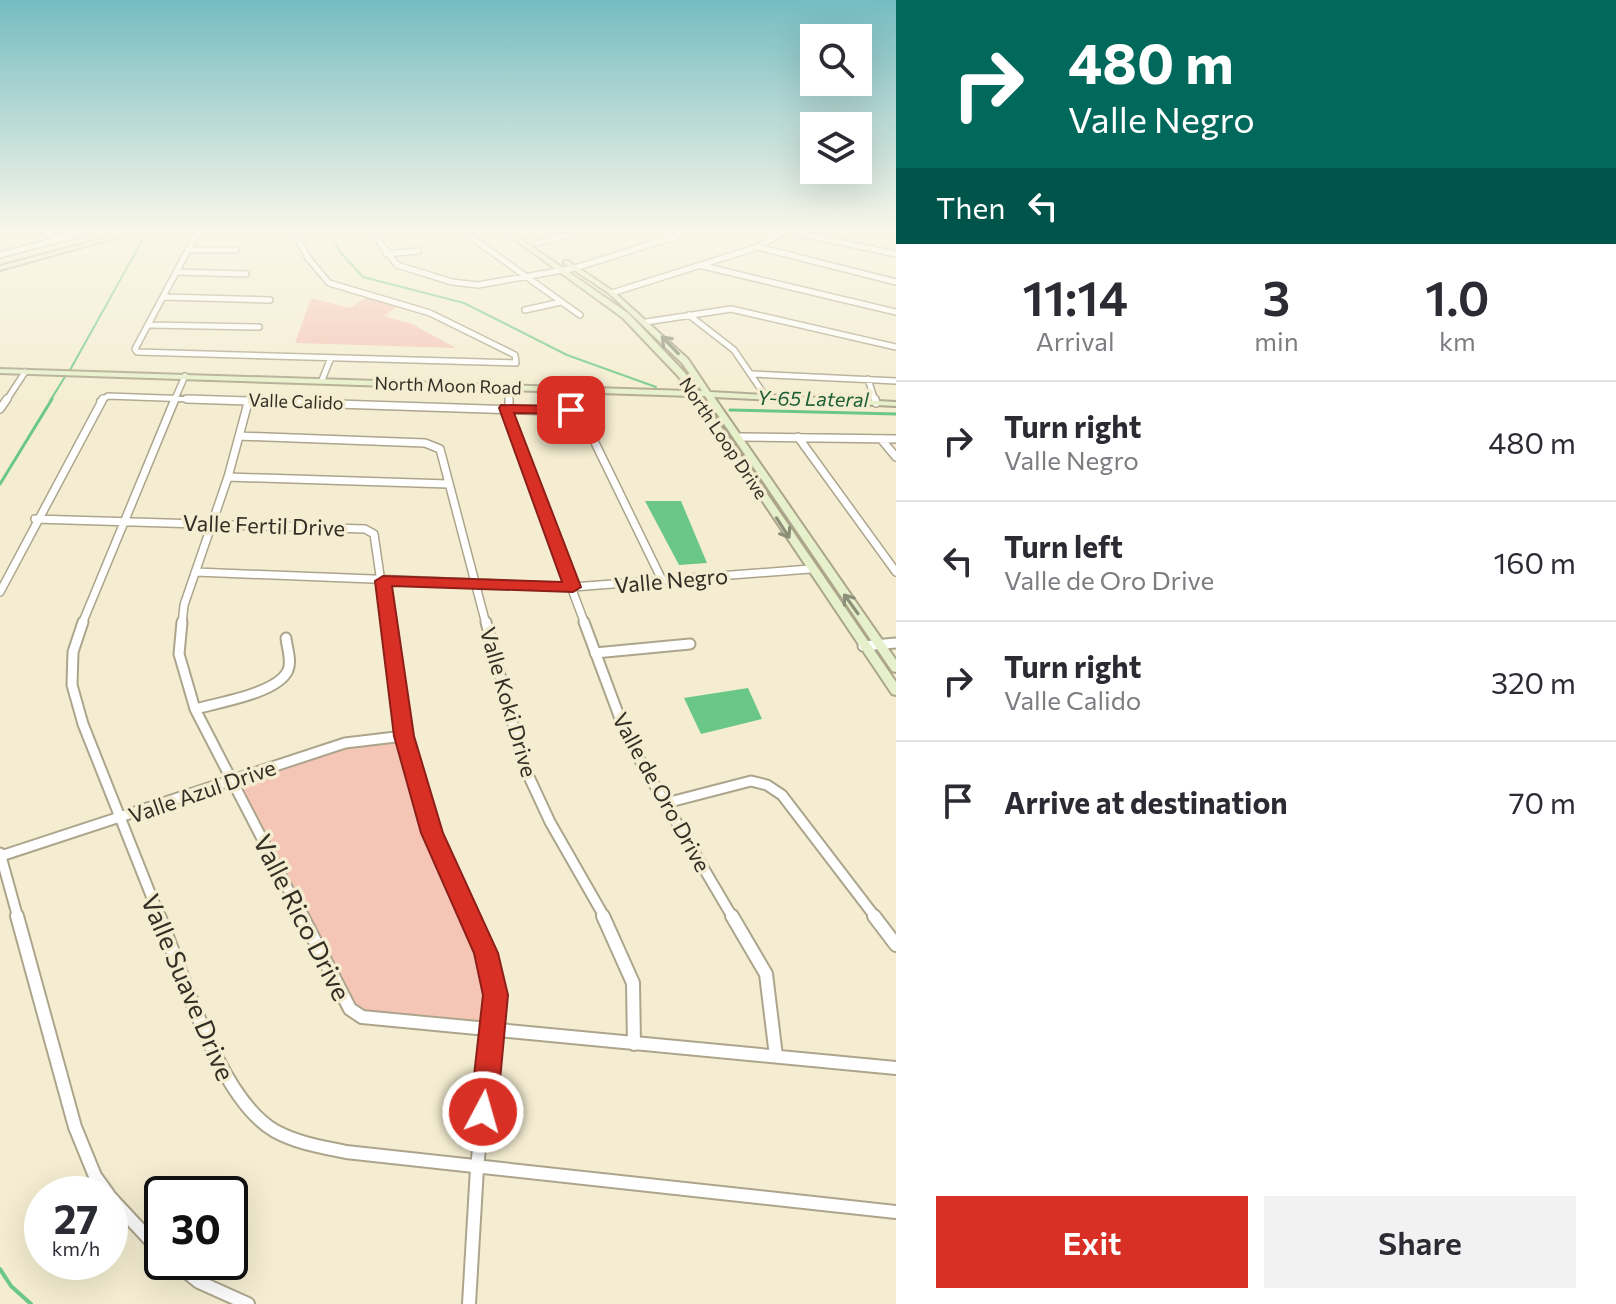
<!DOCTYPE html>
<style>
:root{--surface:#fff;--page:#f2f2f3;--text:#2b2b33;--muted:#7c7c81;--line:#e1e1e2;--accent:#d93025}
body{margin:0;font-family:Commissioner,sans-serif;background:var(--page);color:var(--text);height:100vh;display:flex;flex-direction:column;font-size:30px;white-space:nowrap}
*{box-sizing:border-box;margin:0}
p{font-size:26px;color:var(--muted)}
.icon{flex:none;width:44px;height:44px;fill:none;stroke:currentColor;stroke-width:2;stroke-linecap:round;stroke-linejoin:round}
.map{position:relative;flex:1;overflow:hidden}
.drawer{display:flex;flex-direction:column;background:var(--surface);width:720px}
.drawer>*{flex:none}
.guide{background:#00695c;color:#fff;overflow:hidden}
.fabs{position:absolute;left:800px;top:24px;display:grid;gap:16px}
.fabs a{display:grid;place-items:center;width:72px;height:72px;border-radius:0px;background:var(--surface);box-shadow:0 8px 32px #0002;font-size:40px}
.speed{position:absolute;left:24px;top:1176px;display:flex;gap:16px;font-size:40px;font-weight:700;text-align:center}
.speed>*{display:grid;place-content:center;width:104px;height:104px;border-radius:50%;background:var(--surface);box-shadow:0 8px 32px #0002;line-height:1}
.speed small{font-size:20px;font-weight:400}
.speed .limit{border:4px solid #111;border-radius:12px;background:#fff;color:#111}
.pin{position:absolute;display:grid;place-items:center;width:68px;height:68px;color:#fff;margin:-34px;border-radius:16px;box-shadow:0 4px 12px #0006}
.me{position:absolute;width:88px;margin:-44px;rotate:6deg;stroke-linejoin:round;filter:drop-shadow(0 0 6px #0008)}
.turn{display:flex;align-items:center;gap:28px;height:168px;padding:0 40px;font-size:36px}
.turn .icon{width:104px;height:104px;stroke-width:2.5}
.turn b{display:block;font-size:56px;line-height:68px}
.then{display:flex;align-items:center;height:76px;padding:0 40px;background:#0003;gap:16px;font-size:30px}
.eta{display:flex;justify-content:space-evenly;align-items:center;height:136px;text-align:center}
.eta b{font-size:48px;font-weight:600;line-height:56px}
.action{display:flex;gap:16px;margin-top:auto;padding:16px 40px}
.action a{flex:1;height:92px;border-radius:0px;background:var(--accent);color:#fff;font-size:32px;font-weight:600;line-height:92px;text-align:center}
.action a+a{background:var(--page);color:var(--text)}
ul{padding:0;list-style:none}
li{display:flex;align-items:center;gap:24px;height:120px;padding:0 40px;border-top:2px solid var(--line)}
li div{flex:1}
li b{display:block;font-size:30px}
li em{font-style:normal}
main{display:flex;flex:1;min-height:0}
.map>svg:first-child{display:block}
.green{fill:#f5c5b6}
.water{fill:#6ac786}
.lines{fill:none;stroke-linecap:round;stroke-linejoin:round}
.stream-far2{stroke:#6ac786;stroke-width:2}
.stream-far1{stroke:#6ac786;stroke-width:3}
.stream{stroke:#6ac786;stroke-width:4}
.street-far3-casing{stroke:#aca58c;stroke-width:8}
.street-far2-casing{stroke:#aca58c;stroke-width:10}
.street-far1-casing{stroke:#aca58c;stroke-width:13}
.street-casing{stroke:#aca58c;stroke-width:16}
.secondary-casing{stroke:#aca58c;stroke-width:4}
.street-far3{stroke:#fff;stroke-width:5}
.street-far2{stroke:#fff;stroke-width:7}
.street-far1{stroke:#fff;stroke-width:9}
.street{stroke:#fff;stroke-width:12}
.secondary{fill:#e6f0ca;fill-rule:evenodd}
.oneway{stroke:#8c9078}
.route{fill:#d93025;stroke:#8d1f18;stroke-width:2}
.labels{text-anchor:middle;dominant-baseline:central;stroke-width:7;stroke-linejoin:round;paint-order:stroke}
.far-street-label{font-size:18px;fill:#322f25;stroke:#f4edd1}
.far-water-label{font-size:20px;font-style:italic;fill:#1b5e34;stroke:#f4edd1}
.street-label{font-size:22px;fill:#322f25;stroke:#f4edd1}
.near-street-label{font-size:26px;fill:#322f25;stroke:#f4edd1}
</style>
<main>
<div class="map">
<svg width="896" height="1304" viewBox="0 0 896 1304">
<rect width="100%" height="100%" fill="#f4edd1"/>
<path class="green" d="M368,296L399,305L384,316L412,324L456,348L295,343L311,298L350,308Z
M404,736L432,833L486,953L492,1029L350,1009L233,779L345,743Z"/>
<path class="water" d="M645,501H681L707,563L679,565Z
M748,688L762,719L701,734L684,698Z"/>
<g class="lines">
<path class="stream-far2" d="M329,230L341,253L363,277L464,303L567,355L656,387
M70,370L148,230
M50,401L66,375"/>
<path class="stream-far1" d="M730,410L896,414
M0,484L52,399"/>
<path class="stream" d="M0,1269L11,1286L31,1304"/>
<g class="street-far3-casing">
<path id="street-far3" d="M41,230L59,239
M113,230L123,234
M209,230L196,235L135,349L137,352L516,363L515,355L430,313L329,283L308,258L293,230
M370,230L397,265L452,282L478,285L575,268L677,236L684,230
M461,230L580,315
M784,230L896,254
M0,232L10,230
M372,232L391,231
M538,243L587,230
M758,247L896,282
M188,250H236
M386,254L418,251
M0,255L95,230
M703,266L896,312
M176,272L246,274
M612,293L758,247L787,230
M164,297L270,300
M525,310L561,302
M689,315L734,350L766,397
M646,322L731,309L896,347
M150,325L259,327
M752,374L896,381
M868,379L875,401
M322,380L330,360
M509,387V401
M6,401L25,372
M100,401L108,396L246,401
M174,401L185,376"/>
</g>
<g class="street-far2-casing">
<path id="street-far2" d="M187,399L580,412L662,580
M509,399V422L585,624
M875,399L876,403
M0,409L7,399
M239,436L425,443L440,449L486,624
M739,437L896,439
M798,437L896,572
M881,439L896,457
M228,477L448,484
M35,519L365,529L374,534L387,624
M196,572L573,587L810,569
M0,592L103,399
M82,624L175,399
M182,624L184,605L228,477L249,399"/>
</g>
<g class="street-far1-casing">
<path id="street-far1" d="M83,622L73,652L72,685L83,724L160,918
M182,622L179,654L195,709L303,918
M387,622L404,736L432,833L470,918
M486,622L524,766L550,822L605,918
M584,622L628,740L733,918
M863,646L896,643
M595,653L690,644
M195,709C217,703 279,693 288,670C292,661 287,648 286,638
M666,803L751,781L767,785L782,795L876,918
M0,853L18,918
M1,856L345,743L404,736"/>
</g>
<g class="street-casing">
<path id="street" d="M17,916L75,1127L95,1176L108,1194
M159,916C184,976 219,1099 275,1131C297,1143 322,1147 346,1152L896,1212
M302,916L350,1009L362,1017L896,1068
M603,916L633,983L634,1044
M732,916L766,974L776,1056
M874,916L896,945
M110,1197L162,1253
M174,1262L199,1282L248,1304
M469,1304L477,1168L495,995L486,953L470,916"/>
</g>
<g class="secondary-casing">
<path id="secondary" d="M135,230H143L0,270V266Z
M502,230H508L629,314L685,373L697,391H702L682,363L610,294L564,263V261H568L614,292L688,359L710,392L896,402V406L714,397L896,660V672L892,671L705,396H700L896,682V695L892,694L692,396L0,373V369L689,391L679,377L623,318Z"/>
</g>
<use href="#street-far3" class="street-far3"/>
<use href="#street-far2" class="street-far2"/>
<use href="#street-far1" class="street-far1"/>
<use href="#street" class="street"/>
<use href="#secondary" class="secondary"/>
</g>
<defs><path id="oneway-shaft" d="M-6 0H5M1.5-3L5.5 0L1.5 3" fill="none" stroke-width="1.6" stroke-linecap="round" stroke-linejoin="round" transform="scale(2)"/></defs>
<g class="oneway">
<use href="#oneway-shaft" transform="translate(670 345) rotate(-134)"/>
<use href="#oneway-shaft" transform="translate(783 528) rotate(57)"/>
<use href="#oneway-shaft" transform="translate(851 604) rotate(-126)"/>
</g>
<linearGradient id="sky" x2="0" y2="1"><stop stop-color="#75bcc1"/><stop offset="0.56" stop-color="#faf7ea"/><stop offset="1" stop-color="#faf7ea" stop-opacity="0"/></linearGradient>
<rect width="896" height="412" fill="url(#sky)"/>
<path class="route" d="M501,405L571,406L578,410L571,414L514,413L581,587L573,592L392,586L414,736L443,833L498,953L508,995L497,1112L493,1121L483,1125L474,1121L470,1112L483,995L474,953L421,833L394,736L375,581L383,576L562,582L499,408Z"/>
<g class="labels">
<g class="far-street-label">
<text transform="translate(448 385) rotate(2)">North Moon Road</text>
<text transform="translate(296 401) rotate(2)">Valle Calido</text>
<text transform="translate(724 438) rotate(56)">North Loop Drive</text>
</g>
<g class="far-water-label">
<text transform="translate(813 398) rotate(1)">Y-65 Lateral</text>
</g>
<g class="street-label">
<text transform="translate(264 525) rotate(2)">Valle Fertil Drive</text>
<text transform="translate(671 580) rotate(-5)">Valle Negro</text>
<text transform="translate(509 702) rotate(74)">Valle Koki Drive</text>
<text transform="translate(202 791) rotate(-19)">Valle Azul Drive</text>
<text transform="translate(662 792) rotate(61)">Valle de Oro Drive</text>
</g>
<g class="near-street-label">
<text transform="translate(303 917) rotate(63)">Valle Rico Drive</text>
<text transform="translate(189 987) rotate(67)">Valle Suave Drive</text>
</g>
</g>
</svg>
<div class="fabs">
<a><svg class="icon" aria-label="search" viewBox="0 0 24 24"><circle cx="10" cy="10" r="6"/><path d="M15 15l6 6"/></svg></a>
<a><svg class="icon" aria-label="layers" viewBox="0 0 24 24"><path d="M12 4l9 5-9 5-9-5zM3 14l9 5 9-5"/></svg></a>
</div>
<div class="speed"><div>27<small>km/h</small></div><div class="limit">30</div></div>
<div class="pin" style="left:571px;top:410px;background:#d93025"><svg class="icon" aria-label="arrive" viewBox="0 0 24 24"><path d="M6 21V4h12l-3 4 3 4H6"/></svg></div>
<svg class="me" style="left:483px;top:1112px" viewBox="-20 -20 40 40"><circle r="17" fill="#d93025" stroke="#fff" stroke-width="3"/><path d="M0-11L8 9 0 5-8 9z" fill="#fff"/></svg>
</div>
<section class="drawer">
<div class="guide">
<div class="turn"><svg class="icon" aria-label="right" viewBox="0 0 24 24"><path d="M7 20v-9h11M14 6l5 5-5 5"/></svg><div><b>480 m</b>Valle Negro</div></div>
<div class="then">Then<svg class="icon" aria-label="left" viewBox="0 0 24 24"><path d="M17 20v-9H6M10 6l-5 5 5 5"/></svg></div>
</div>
<div class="eta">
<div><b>11:14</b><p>Arrival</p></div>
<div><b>3</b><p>min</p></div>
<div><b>1.0</b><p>km</p></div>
</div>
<ul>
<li><svg class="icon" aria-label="right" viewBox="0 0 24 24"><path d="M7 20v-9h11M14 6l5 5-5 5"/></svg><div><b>Turn right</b><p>Valle Negro</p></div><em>480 m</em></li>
<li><svg class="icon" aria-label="left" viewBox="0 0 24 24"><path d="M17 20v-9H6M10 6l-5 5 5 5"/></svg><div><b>Turn left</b><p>Valle de Oro Drive</p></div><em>160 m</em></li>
<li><svg class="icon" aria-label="right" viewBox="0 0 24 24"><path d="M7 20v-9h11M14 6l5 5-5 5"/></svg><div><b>Turn right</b><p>Valle Calido</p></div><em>320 m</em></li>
<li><svg class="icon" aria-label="arrive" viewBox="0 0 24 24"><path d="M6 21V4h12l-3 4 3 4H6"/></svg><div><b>Arrive at destination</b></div><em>70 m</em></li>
</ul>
<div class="action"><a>Exit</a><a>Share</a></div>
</section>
</main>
